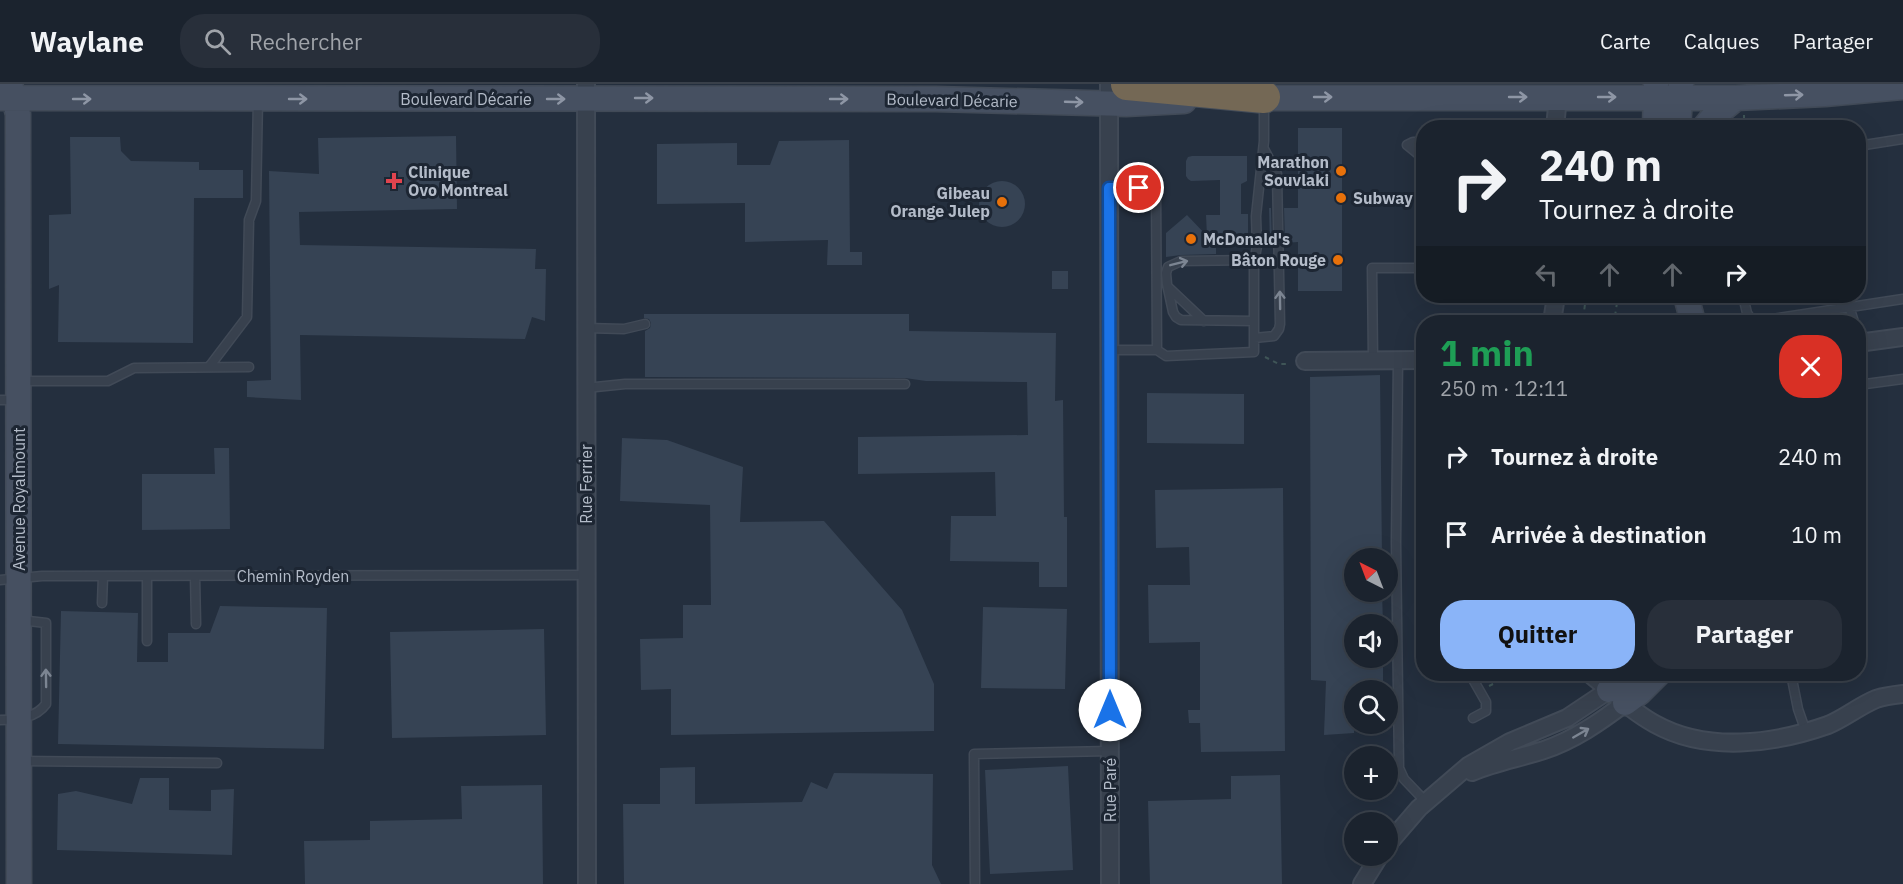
<!DOCTYPE html>
<html lang="fr">
<meta charset="utf-8">
<style>
:root{--surface:#1b232e;--page:#282f3a;--text:#f1f3f6;--muted:#a0a4aa;--line:#39404a;--accent:#8ab4f8}
body{margin:0;font-family:"IBM Plex Sans",sans-serif;background:var(--page);color:var(--text);height:100vh;display:flex;flex-direction:column;font-size:22px;white-space:nowrap}
*{box-sizing:border-box;margin:0}
p{font-size:20px;color:var(--muted)}
.icon{flex:none;width:33px;height:33px;fill:none;stroke:currentColor;stroke-width:2;stroke-linecap:round;stroke-linejoin:round}
.map{position:relative;flex:1;overflow:hidden}
.details{position:absolute;left:1416px;top:231px;width:450px;height:366px;display:flex;flex-direction:column;background:var(--surface);border-radius:24px;box-shadow:0 6px 24px #0002,0 0 0 2px var(--line)}
.details>*{flex:none}
.banner{position:absolute;left:1416px;top:36px;width:450px;height:183px;border-radius:24px;box-shadow:0 6px 24px #0002,0 0 0 2px var(--line);background:#1b232e;color:var(--text);overflow:hidden}
.needle{width:39px;rotate:318deg}
.buttons{position:absolute;left:1344px;top:464px;display:grid;gap:12px}
.buttons a{display:grid;place-items:center;width:54px;height:54px;border-radius:50%;background:var(--surface);box-shadow:0 6px 24px #0002,0 0 0 2px var(--line);font-size:30px}
.pin{position:absolute;display:grid;place-items:center;width:51px;height:51px;color:#fff;margin:-26px;border:3px solid #fff;border-radius:50%;box-shadow:0 2px 6px #0007}
.me{position:absolute;width:66px;margin:-33px;rotate:0deg;stroke-linejoin:round;filter:drop-shadow(0 0 4px #0008)}
.turn{display:flex;align-items:center;gap:21px;height:126px;padding:0 24px;font-size:27px}
.turn .icon{width:78px;height:78px;stroke-width:2.5}
.turn b{display:block;font-size:42px;line-height:51px}
.lanes{display:flex;align-items:center;height:57px;padding:0 24px;background:#0003;justify-content:center;gap:30px;direction:ltr}
.lanes .off{opacity:.35}
.round{display:grid;place-items:center;flex:none;width:63px;height:63px;border-radius:24px;background:var(--page)}
.head{display:flex;align-items:center;justify-content:space-between;height:102px;padding:0 24px}
h1{font-size:36px;font-weight:700;line-height:45px;color:#1e9e55}
.primary-button{display:flex;gap:12px;margin-top:auto;padding:12px 24px}
.primary-button a{flex:1;height:69px;border-radius:24px;background:var(--accent);color:#111;font-size:24px;font-weight:700;line-height:69px;text-align:center}
.primary-button a+a{background:var(--page);color:var(--text)}
ul{padding:0;list-style:none}
li{display:flex;align-items:center;gap:18px;height:78px;padding:0 24px}
li div{flex:1}
li b{display:block;font-size:22px}
li em{font-style:normal}
header{display:flex;align-items:center;gap:36px;box-sizing:border-box;height:84px;padding:0 30px;background:var(--surface);border-bottom:2px solid var(--line)}
header strong{font-size:28px}
nav{display:flex;gap:33px;margin-inline-start:auto;font-size:21px}
.search{width:420px;height:54px;background:var(--page);display:flex;align-items:center;gap:15px;box-sizing:border-box;padding:0 21px;border-radius:24px;color:var(--muted);font-size:22px}
.map>svg:first-child{display:block}
.building{fill:#364354}
.lines{fill:none;stroke-linecap:round;stroke-linejoin:round}
.lane-casing{stroke:#414a57;stroke-width:11}
.street-casing{stroke:#414a57;stroke-width:20}
.secondary-casing{stroke:#414a57;stroke-width:27}
.highway-casing{stroke:#434c59;stroke-width:34}
.path{stroke:#3f5557;stroke-width:2;stroke-dasharray:4.5 4.5;stroke-linecap:butt}
.lane{stroke:#38414e;stroke-width:8}
.street{stroke:#38414e;stroke-width:16}
.secondary{stroke:#465061;stroke-width:24}
.highway{stroke:#746855;stroke-width:32}
.oneway{stroke:#8e96a5}
.oneway2{stroke:#7c8592}
.route-casing{stroke:#114b97;stroke-width:15}
.route{stroke:#1a73e8;stroke-width:10}
.food-dot{fill:#e8710a;stroke:#1d2633;stroke-width:2}
.health-dot{fill:#e0444e;stroke:#1d2633;stroke-width:2}
.labels{text-anchor:middle;dominant-baseline:central;stroke-width:6;stroke-linejoin:round;paint-order:stroke}
.street-label{font-size:16px;fill:#b4bcc9;stroke:#1d2633}
.poi-label{font-size:16px;font-weight:bold;fill:#b4bcc9;stroke:#1d2633;text-anchor:end}
</style>
<header>
<strong>Waylane</strong>
<div class="search"><svg class="icon" aria-label="search" viewBox="0 0 24 24"><circle cx="10" cy="10" r="6"/><path d="M15 15l6 6"/></svg>Rechercher</div>
<nav><a>Carte</a><a>Calques</a><a>Partager</a></nav>
</header>
<div class="map">
<svg width="1903" height="800" viewBox="0 0 1903 800">
<rect width="100%" height="100%" fill="#242f3e"/>
<path class="building" d="M1298,44H1342V207H1298V158L1285,159L1284,124H1298Z
M456,52L457,125L299,128L300,161L536,165L535,185H546L545,237L532,233L525,255L300,251L301,316L247,313V297L271,296L269,87L319,90L318,54Z
M70,53H120L121,67L131,77L199,78V86H243V114H194L193,259L58,258L59,201L49,205V131L71,130Z
M849,56L850,168H862V181H827L828,156L745,158V119L657,120V60L737,59V81H770L779,57Z
M1192,72H1247V97L1241,100V130H1248V162H1216V170L1181,171L1166,173V149L1187,131L1207,152L1206,131H1220V96L1191,97L1188,95L1186,92V77L1188,73Z
M979 120a23 23 0 1 1 46 0a23 23 0 1 1-46 0Z
M1269,124H1271L1272,159H1270Z
M1052,187H1068V205H1052Z
M644,230H909V247L1056,249L1055,317L1063,316L1064,433H1067V503H1039V478L950,477L951,432H996L995,388L858,390V353L1028,351L1027,298L926,297L905,294L645,293V247L650,244L651,239L649,235L644,234Z
M1380,291L1382,474H1354V507H1382L1383,540H1354V573H1383V606H1354V649L1324,651L1326,597L1311,596L1310,293Z
M1147,309L1244,310V360L1147,359Z
M622,354L667,356L743,383L740,438L824,437L902,526L934,600V647L671,651V605L641,606L640,555L683,554V521H711L710,421L620,417Z
M214,364H229L230,445L142,446V390H215Z
M1283,404L1285,667L1201,668L1200,639H1189L1188,626H1200V558L1149,559L1148,501H1190L1189,463L1156,464L1155,406Z
M220,522L327,524L324,665L58,660L61,527L138,529L137,578H168V549H210Z
M983,523L1067,525L1065,605L981,604Z
M544,545L546,651L392,654L390,548Z
M1068,682L1073,786L990,790L985,686Z
M695,683V720L802,718L811,698L827,705L834,689L933,690L932,781L941,800H624L623,720H660V684Z
M1280,691L1282,800H1150L1148,717L1231,715V692Z
M140,694H169V726L211,727V706L234,705L232,771L57,766L58,710L76,707L132,720Z
M542,701L543,800H305L304,757L370,756V737L462,735L461,702Z"/>
<g class="lines">
<g class="lane-casing">
<path id="lane" d="M1407,61L1418,70L1424,71
M1407,61L1413,58H1424
M1858,62L1903,55
M1109,104H1156L1157,266H1109
M1168,203L1204,237
M1743,212L1747,229L1753,238L1903,215
M1846,212L1854,238
M1254,237L1181,236L1176,233L1173,228L1167,200L1166,189L1168,183L1181,177L1254,176
M586,244L624,245L645,240
M1254,254L1274,252L1279,245L1280,240L1277,90L1264,65
M1157,266L1166,272L1254,268V179L1257,162L1256,132L1264,57V17
M1858,267L1863,300
M1373,276L1372,184H1424
M1398,276L1396,458L1399,684L1404,695L1426,718
M209,283L247,233L249,136L256,117L258,15
M19,297H108L134,284L249,283
M1858,301L1903,295
M586,304L625,300H905
M0,316H15
M195,492L196,540
M0,496L42,492L586,491
M102,519L103,492
M147,557V492
M1470,590L1486,618V627L1473,634
M1791,590L1798,625L1806,648
M0,636C17,636 36,634 46,620V539L20,536
M20,677L217,679
M975,800L974,670L1110,667"/>
</g>
<g class="street-casing">
<path id="street" d="M586,0L587,800
M1109,0L1110,800
M1555,44L1558,12
M1552,238L1556,212
M1858,259L1903,253
M1305,277L1424,276
M1590,590C1611,607 1631,627 1655,640C1707,669 1774,660 1828,641C1845,634 1859,622 1876,615C1885,612 1894,611 1903,610
M1472,688C1495,678 1520,674 1544,666C1574,656 1600,638 1625,619
M1388,760L1419,724L1468,682L1510,658L1567,634L1609,606
M1362,800L1380,771"/>
</g>
<g class="secondary-casing">
<path id="secondary" d="M10,0L18,30V47L19,800
M0,14L936,15L1126,20L1184,17
M1246,14H1736L1825,10L1903,3
M1655,44L1656,0
M1678,44L1681,0
M1704,44L1713,33L1736,14
M1686,212L1693,238
M1609,606L1628,590
M1625,619L1640,608L1658,590"/>
</g>
<g class="highway-casing">
<path id="highway" d="M1127,0L1264,13"/>
</g>
<path class="path" d="M1744,31V44
M1586,212L1583,236L1604,231
M1620,212L1652,216L1667,213
M1615,232L1618,212
M1265,273L1279,280H1290
M1489,602L1513,590"/>
<use href="#lane" class="lane"/>
<use href="#street" class="street"/>
<use href="#secondary" class="secondary"/>
<use href="#highway" class="highway"/>
</g>
<defs><path id="oneway-shaft" d="M-6 0H5M1.5-3L5.5 0L1.5 3" fill="none" stroke-width="1.6" stroke-linecap="round" stroke-linejoin="round" transform="scale(1.5)"/></defs>
<g class="oneway">
<use href="#oneway-shaft" transform="translate(1794 11) rotate(-2)"/>
<use href="#oneway-shaft" transform="translate(1323 13)"/>
<use href="#oneway-shaft" transform="translate(1518 13)"/>
<use href="#oneway-shaft" transform="translate(1607 13)"/>
<use href="#oneway-shaft" transform="translate(644 14)"/>
<use href="#oneway-shaft" transform="translate(82 15)"/>
<use href="#oneway-shaft" transform="translate(298 15)"/>
<use href="#oneway-shaft" transform="translate(556 15)"/>
<use href="#oneway-shaft" transform="translate(839 15)"/>
<use href="#oneway-shaft" transform="translate(1074 18) rotate(2)"/>
</g>
<g class="oneway2">
<use href="#oneway-shaft" transform="translate(1179 179) rotate(-14)"/>
<use href="#oneway-shaft" transform="translate(1280 216) rotate(-91)"/>
<use href="#oneway-shaft" transform="translate(46 594) rotate(-91)"/>
<use href="#oneway-shaft" transform="translate(1581 649) rotate(-30)"/>
</g>
<g class="lines">
<g class="route-casing">
<path id="route" d="M1110,626L1109,104H1139"/>
</g>
<use href="#route" class="route"/>
</g>
<g class="food-dot">
<circle cx="1341" cy="87" r="6"/>
<circle cx="1341" cy="114" r="6"/>
<circle cx="1002" cy="118" r="6"/>
<circle cx="1191" cy="155" r="6"/>
<circle cx="1338" cy="176" r="6"/>
</g>
<path class="health-dot" d="M391 88h6v6h6v6h-6v6h-6v-6h-6v-6h6z"/>
<g class="labels">
<g class="street-label">
<text x="466" y="15">Boulevard Décarie</text>
<text transform="translate(952 16) rotate(1)">Boulevard Décarie</text>
<text transform="translate(586 400) rotate(-90)">Rue Ferrier</text>
<text transform="translate(19 415) rotate(-90)">Avenue Royalmount</text>
<text x="293" y="492">Chemin Royden</text>
<text transform="translate(1110 706) rotate(-90)">Rue Paré</text>
</g>
<g class="poi-label">
<text x="1329" y="78">Marathon<tspan x="1329" dy="18">Souvlaki</tspan></text>
<text x="408" y="88" text-anchor="start">Clinique<tspan x="408" dy="18">Ovo Montreal</tspan></text>
<text x="990" y="109">Gibeau<tspan x="990" dy="18">Orange Julep</tspan></text>
<text x="1353" y="114" text-anchor="start">Subway</text>
<text x="1203" y="155" text-anchor="start">McDonald's</text>
<text x="1326" y="176">Bâton Rouge</text>
</g>
</g>
</svg>
<div class="buttons">
<a><svg class="needle" viewBox="-14 -14 28 28"><path d="M0-13l5 13h-10z" fill="#e53935"/><path d="M0 13l5-13h-10z" fill="#a0a4aa"/></svg></a>
<a><svg class="icon" aria-label="sound" viewBox="0 0 24 24"><path d="M4 9h4l5-4v14l-5-4H4zM17 9q2 3 0 6"/></svg></a>
<a><svg class="icon" aria-label="search" viewBox="0 0 24 24"><circle cx="10" cy="10" r="6"/><path d="M15 15l6 6"/></svg></a>
<a>+</a>
<a>−</a>
</div>
<div class="pin" style="left:1139px;top:104px;background:#d93025"><svg class="icon" aria-label="arrive" viewBox="0 0 24 24"><path d="M6 21V4h12l-3 4 3 4H6"/></svg></div>
<svg class="me" style="left:1110px;top:626px" viewBox="-20 -20 40 40"><circle r="19" fill="#fff"/><path d="M0-13L10 11 0 6-10 11z" fill="#1a73e8"/></svg>
<div class="banner">
<div class="turn"><svg class="icon" aria-label="right" viewBox="0 0 24 24"><path d="M7 20v-9h11M14 6l5 5-5 5"/></svg><div><b>240 m</b>Tournez à droite</div></div>
<div class="lanes"><svg class="icon off" aria-label="left" viewBox="0 0 24 24"><path d="M17 20v-9H6M10 6l-5 5 5 5"/></svg><svg class="icon off" aria-label="ahead" viewBox="0 0 24 24"><path d="M12 20V5M6 11l6-6 6 6"/></svg><svg class="icon off" aria-label="ahead" viewBox="0 0 24 24"><path d="M12 20V5M6 11l6-6 6 6"/></svg><svg class="icon" aria-label="right" viewBox="0 0 24 24"><path d="M7 20v-9h11M14 6l5 5-5 5"/></svg></div>
</div>
<section class="details">
<div class="head"><div><h1>1 min</h1><p>250 m · 12:11</p></div><a class="round" style="background:#d93025;color:#fff"><svg class="icon" aria-label="close" viewBox="0 0 24 24"><path d="M6 6l12 12M18 6L6 18"/></svg></a></div>
<ul>
<li><svg class="icon" aria-label="right" viewBox="0 0 24 24"><path d="M7 20v-9h11M14 6l5 5-5 5"/></svg><div><b>Tournez à droite</b></div><em>240 m</em></li>
<li><svg class="icon" aria-label="arrive" viewBox="0 0 24 24"><path d="M6 21V4h12l-3 4 3 4H6"/></svg><div><b>Arrivée à destination</b></div><em>10 m</em></li>
</ul>
<div class="primary-button"><a>Quitter</a><a>Partager</a></div>
</section>
</div>
